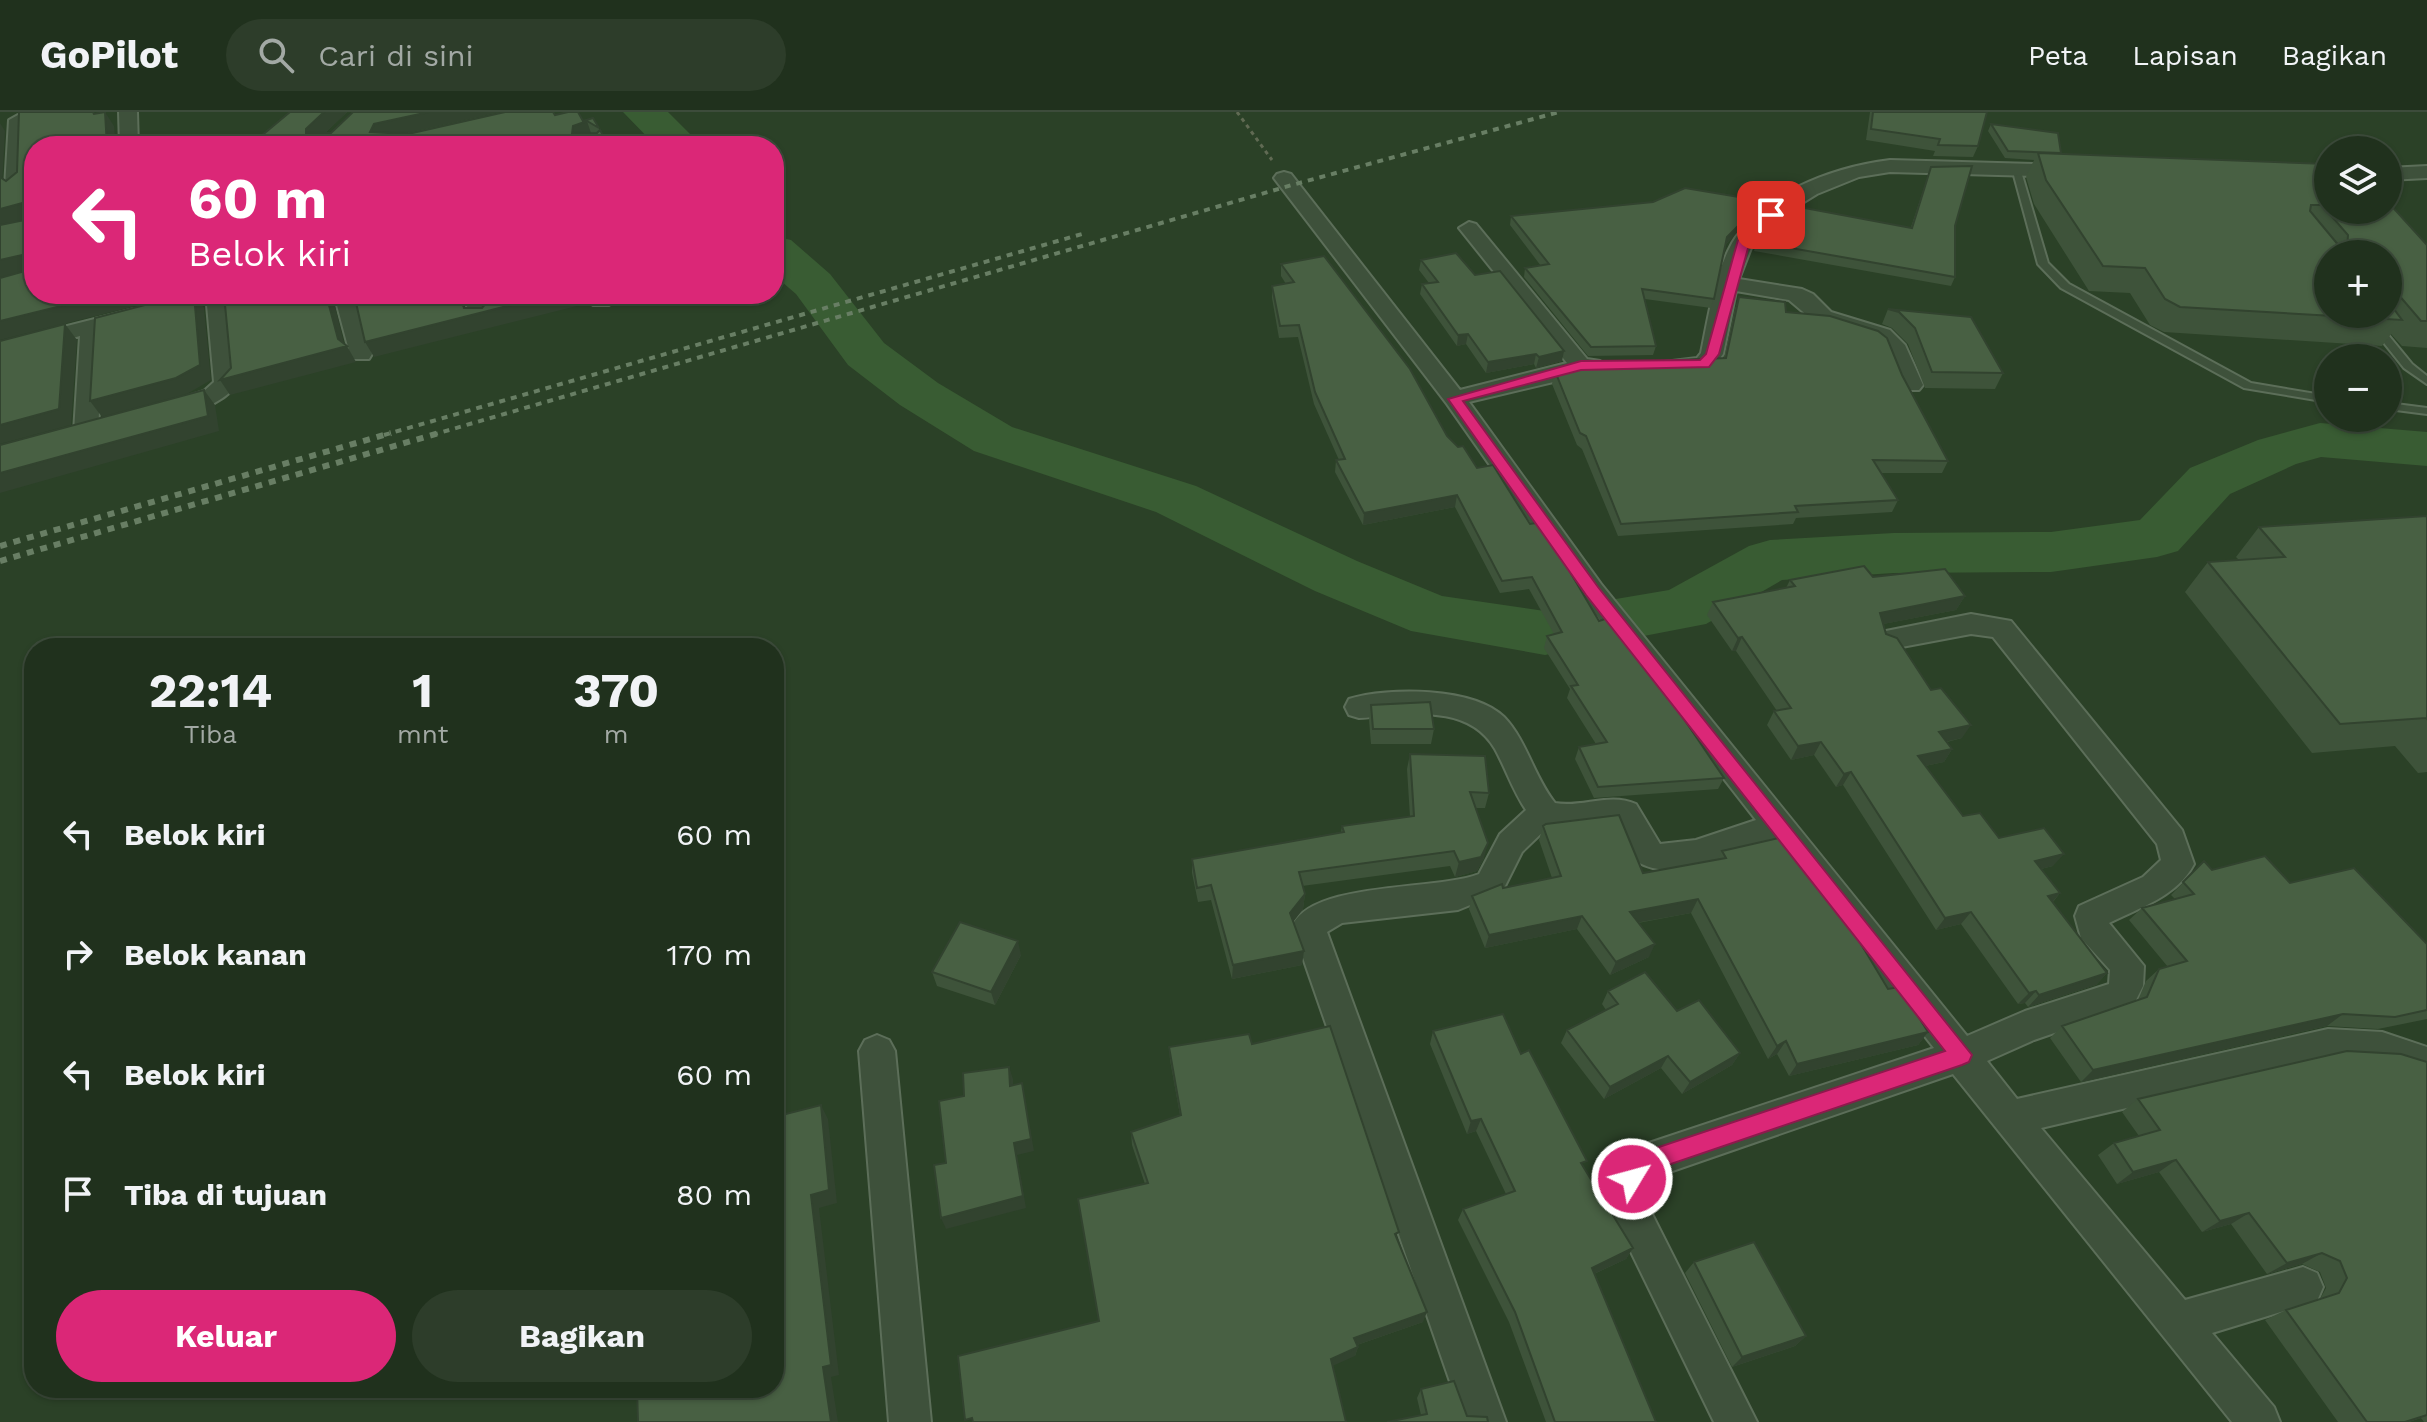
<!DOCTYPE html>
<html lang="id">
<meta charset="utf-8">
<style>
:root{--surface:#20311d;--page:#2d3d2a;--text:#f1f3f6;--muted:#a2a9a4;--line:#3d4c3b;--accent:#db2777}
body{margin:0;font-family:"Work Sans",sans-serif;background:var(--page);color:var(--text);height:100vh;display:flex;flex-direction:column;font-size:30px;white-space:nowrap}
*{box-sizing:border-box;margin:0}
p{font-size:26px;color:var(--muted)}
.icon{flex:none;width:44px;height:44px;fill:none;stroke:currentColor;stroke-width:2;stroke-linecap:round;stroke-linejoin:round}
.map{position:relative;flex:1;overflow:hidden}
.panel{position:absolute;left:24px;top:526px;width:760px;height:760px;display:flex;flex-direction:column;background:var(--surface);border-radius:32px;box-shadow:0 2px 6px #0004,0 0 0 2px var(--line)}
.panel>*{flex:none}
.top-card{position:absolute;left:24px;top:24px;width:760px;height:168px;border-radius:32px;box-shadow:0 2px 6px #0004,0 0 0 2px var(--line);background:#db2777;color:#fff;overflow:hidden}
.tools{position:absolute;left:2314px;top:24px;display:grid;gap:16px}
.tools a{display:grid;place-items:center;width:88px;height:88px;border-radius:50%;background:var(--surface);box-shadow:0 2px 6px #0004,0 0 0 2px var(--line);font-size:40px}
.pin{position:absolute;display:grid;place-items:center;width:68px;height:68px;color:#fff;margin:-34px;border-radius:16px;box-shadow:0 4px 12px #0006}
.me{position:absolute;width:88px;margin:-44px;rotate:53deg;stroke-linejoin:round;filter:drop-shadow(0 0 6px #0008)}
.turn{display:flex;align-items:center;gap:28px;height:168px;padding:0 32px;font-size:36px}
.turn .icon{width:104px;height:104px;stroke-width:2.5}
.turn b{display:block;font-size:56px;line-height:68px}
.eta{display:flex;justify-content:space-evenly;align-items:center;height:136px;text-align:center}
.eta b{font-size:48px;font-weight:700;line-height:56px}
.button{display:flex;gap:16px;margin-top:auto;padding:16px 32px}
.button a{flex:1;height:92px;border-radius:48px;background:var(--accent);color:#fff;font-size:32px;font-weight:700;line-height:92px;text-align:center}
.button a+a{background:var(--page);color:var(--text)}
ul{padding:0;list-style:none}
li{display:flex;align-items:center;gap:24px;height:120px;padding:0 32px}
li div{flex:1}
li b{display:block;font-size:30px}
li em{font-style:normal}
header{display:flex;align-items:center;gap:48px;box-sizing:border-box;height:112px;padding:0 40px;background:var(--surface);border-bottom:2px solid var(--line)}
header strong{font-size:38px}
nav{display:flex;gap:44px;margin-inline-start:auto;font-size:28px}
.search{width:560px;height:72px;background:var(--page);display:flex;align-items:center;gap:20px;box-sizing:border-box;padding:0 28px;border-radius:44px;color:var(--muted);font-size:30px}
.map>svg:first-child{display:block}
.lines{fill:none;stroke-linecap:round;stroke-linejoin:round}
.river{fill:#395c33;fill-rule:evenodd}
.service-casing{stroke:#5c6e59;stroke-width:4}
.minor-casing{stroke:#5c6e59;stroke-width:4}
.path{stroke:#606a53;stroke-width:3;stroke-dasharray:4 4;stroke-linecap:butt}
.service{fill:#3e513b;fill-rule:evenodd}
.minor{fill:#3e513b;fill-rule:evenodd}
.rail-far1{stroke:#687e64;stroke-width:4;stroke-dasharray:6 6;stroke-linecap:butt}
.rail{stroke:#687e64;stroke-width:6;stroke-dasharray:7 7;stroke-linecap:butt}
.wall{fill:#3e533a;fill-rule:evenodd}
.shaded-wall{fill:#32432f}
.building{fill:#486043;stroke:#32432f;stroke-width:2;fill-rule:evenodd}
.route{fill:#db2777;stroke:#8e194d;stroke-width:2}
</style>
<header>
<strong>GoPilot</strong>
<div class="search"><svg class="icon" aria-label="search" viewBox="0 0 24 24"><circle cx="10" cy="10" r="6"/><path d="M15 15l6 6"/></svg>Cari di sini</div>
<nav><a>Peta</a><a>Lapisan</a><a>Bagikan</a></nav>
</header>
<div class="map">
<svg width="2427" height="1310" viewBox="0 0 2427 1310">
<rect width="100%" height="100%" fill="#2b4127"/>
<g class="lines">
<path class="river" d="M623,0H668L702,34H656Z
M774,124L791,128L830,162L884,231L938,271L1012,315L1196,374L1357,449L1442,484L1545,499L1669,478L1749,434L1770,428L1894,421L2051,420L2140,408L2190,356L2258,328L2320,311L2427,320V354L2321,345L2296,352L2230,382L2178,439L2157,445L2051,460L1894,461L1782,468L1706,512L1545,543L1411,519L1315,479L1156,400L974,339L900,293L848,253L796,182L774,163Z"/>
<g class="service-casing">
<path id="service" d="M2016,53L2020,56L2048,151L2069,172L2251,271L2328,284V290L2244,276L2061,176L2038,152L2012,56Z
M2361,202H2371L2412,252L2427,264V272L2404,256Z
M2388,291L2427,296V302L2388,297Z"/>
</g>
<g class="minor-casing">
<path id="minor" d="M119,0H137L138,34H120Z
M18,3L27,8L25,75L15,81L5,75L9,8Z
M1890,48L2071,53L2081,59L2071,65L1890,60L1859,65L1817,82L1778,106L1753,131L1739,167L1802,177L1813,182L1831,200L1890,218L1905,233L1923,273L1919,278H1903L1884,236L1874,228L1815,210L1789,188L1736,179L1723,242L1712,257L1664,260L1661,255L1664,250L1697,246L1701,241C1708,207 1713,171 1728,139C1754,83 1833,55 1890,48Z
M2427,54V66L2388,68V56Z
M1284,60L1291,62L1460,278L1567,251L1459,116L1469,110L1476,112L1587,247L1600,249L1603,254L1600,259L1469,290L1601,472L1967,924L2025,899L2109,872L2110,858L2081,826L2075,804L2079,794L2143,765L2161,748L2157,732L1993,525L1971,522L1891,537L1881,534L1877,527L1881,520L1971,502L2011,509L2182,718L2194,752C2178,784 2139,796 2109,811L2144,854L2143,874L2133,894L2034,928L1987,949L2017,987L2328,917L2382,920L2427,935V967L2382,952L2328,949L2041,1016L2185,1188L2303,1155L2317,1161L2323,1175L2317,1189L2212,1221L2274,1295L2280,1310H2232L1953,962L1658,1064L1650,1073L1649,1096L1757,1310H1714L1611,1099C1610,1071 1618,1043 1646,1032L1934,936L1771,728C1733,743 1675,773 1636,749L1614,711L1569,718L1549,714L1522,740L1502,780L1458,798L1342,811L1327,820L1506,1310H1464L1292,814C1313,769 1434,779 1479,762L1500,722L1526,698C1513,679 1506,657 1495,637C1467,589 1405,604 1359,606L1349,603L1345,595L1349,587C1388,575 1473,575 1504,605C1527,629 1534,665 1555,691C1582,696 1610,680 1636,692L1660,732L1696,728L1756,708L1583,486L1447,292L1277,70L1274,66L1277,62Z
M206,182H228L238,272C224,290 186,308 164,302L160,297L164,292L204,279L214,270Z
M334,182H356L372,242L369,247H353L350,242Z
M462,182H484L492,204L489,209H473Z
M588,182H610L612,188L609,193H593Z
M134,197L145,204L142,209L103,219L98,320L94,325L86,327L74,320L80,224L0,245V231Z
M877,923L889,928L895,939L931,1310H889L859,939L865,928Z"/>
</g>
<path class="path" d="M1237,0L1272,48"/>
<use href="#service" class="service"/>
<use href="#minor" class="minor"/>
<path class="rail-far1" d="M384,323L1082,122
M432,323L1292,73L1559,0"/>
<path class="rail" d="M0,434L391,321
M0,449L439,321"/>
</g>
<path class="wall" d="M290,0H347L325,21H331L353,0H500L404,22H408L555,3L583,9L593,6L609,34H249Z
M1870,0H1987L1978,34L1973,45L1933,44L1935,39L1866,28Z
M1991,12L2061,42L2328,52L2427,133V236L2402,234L2391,222L2382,234L2164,220L2150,213L2130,181L2089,179L2034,92L2026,65L2034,48L2005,46L1988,19ZM2328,142H2388V202Z
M1931,55L1955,114V165L1951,174L1754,139L1758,124L1911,115Z
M1760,97L1725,133L1711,196L1645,187L1656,234L1653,243L1588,244L1524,165L1525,156L1541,154L1510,113L1511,104Z
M1421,148L1475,163L1562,249L1536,256L1534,252L1486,261L1466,232L1457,234L1420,182L1422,172L1429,171L1419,158Z
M1281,152L1447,324L1530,412L1599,509L1724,666L1718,677L1594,686L1575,647L1579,635L1596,632L1567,586L1570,577L1544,536L1547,524L1554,522L1529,477L1500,481L1455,395L1363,413L1335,360L1336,348H1339L1314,292L1298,225L1279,226L1272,186V174L1286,172L1281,164Z
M1739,185L1786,200L1902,263L1948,349L1942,361H1881L1898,388L1892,400L1796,406L1793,412L1618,424L1582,337L1577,333L1552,272L1555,259L1724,246L1735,197Z
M1888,197L1971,205L2003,261L1995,277L1925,276L1908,232L1892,216L1882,212Z
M2427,404V660L2418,661L2395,634L2312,641L2185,480L2208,450L2239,448L2236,445L2259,415Z
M1873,465L1965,484L1956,498L1883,512L1886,522L1962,626L1947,630L1952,637L1944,650L1925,654L1963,704L1999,726L2053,754L2041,757L2060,781L2053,790L2107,861L2096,873L2028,895L2025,891L2018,892L1961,812L1936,818L1843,673L1836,675L1814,643L1791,648L1767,613L1774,599H1777L1736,539H1732L1707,503L1713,490L1786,476L1790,468Z
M1371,593L1434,617L1431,632H1371L1369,608Z
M1410,642L1489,681L1485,696H1475L1484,746L1477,759L1455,765L1450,754L1302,774L1305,782L1303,797L1293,810L1302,853L1232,867L1211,788L1198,790L1192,761V747L1341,720L1342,714L1410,705L1407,657Z
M1543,714L1643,761L1718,747L1722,739L1888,877L1928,920L1918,933L1789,964L1777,942L1768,947L1691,801L1638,811L1649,845L1610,863L1577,817L1485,836L1469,797L1472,784L1552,766L1539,728Z
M2204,749L2212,758L2290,771L2427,832V907L2378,917L2327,914L2081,970L2050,926L2062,914L2138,888L2146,869L2159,857L2168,855L2129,808L2142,796L2175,787L2171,783Z
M1021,843L995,893L937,874L932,860Z
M1608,879L1677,899L1740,941L1732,953L1682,982L1661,956L1604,987L1561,931L1567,918L1606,898L1602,892Z
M1433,919L1521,942L1584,1056L1633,1136L1626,1147L1594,1162L1656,1310H1546L1509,1210L1458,1108L1463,1097L1506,1082L1476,1019L1467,1022L1430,932Z
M1252,932L1397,1126L1423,1210L1357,1233L1358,1235L1355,1244L1099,1209L1145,1072L1132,1033L1131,1020L1180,1003L1170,948L1169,935Z
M2427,950V1310H2424L2421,1306L2409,1310H2338L2265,1208L2286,1198L2320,1187L2326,1176L2320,1160L2302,1152L2267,1162L2231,1112L2202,1120L2159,1060L2117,1072L2098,1043L2114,1031L2139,1024L2122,1000L2138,987Z
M1694,1150L1806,1224L1795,1234L1732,1255L1685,1161Z
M1421,1277L1467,1304L1421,1303L1417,1286Z"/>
<path class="shaded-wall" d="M105,0L114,14L116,34H107Z
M324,0H347L314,32L306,21V17Z
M429,0H500L381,27L370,20L374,12Z
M587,9L592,24L572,22L573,14Z
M0,11L5,19L2,75L0,72Z
M1763,89L1760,97L1724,134L1727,125Z
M22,91L33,106L0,115V97Z
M22,143L33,158L0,167V148Z
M110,182H183L0,228V209Z
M194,182L204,196L211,268L187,282L102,305L90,289Z
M326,182H332L345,235L347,234L356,250L230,283L220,268L338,227Z
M459,182H460L468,204L555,182H585L589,191L374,245L365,230Z
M621,182H666L625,192Z
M65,212L77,228L71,313L0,332V313Z
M1468,222L1466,232L1457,234L1458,223Z
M1564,239L1562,249L1536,256L1539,245Z
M1536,242L1534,252L1486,261L1488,250Z
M204,278L215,293L219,319L0,381V361Z
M1457,383L1455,395L1363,413L1364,401Z
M1965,484L1956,498L1873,514L1880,501Z
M1742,525L1736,539H1732L1738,526Z
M1971,613L1962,626L1931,633L1939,620Z
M1821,630L1814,643L1791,648L1798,634Z
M1952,637L1944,650L1910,657L1918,644Z
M1851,660L1843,673L1836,675L1844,662Z
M1488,731L1484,746L1477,759L1455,765L1459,750Z
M2064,742L2053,754L2024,761L2035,749Z
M2060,781L2049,794L2048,784Z
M1305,782L1303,797L1289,815L1290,801Z
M1698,787L1691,801L1624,813L1630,800Z
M1971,800L1961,812L1936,818L1945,806Z
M1582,804L1577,817L1485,836L1489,823Z
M1018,829L1021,843L995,893L991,880Z
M1655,832L1649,845L1610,863L1616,850Z
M1304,839L1302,853L1232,867L1233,853Z
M2107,861L2096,873L2028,895L2039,883Z
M2036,879L2025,891L2018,892L2029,881Z
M2343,902L2327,914L2081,970L2093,958Z
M1928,920L1918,933L1789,964L1797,952Z
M1786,929L1777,942L1768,947L1777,934Z
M1740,941L1732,953L1682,982L1690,970Z
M1668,944L1661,956L1604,987L1610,975Z
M1009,955L1013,967V986L1010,974Z
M1022,971L1034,1039L1017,1043L1026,1096L946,1117L941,1106L1014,1031Z
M821,993L828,1007L837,1091L819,1096L839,1263L831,1265L838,1310H831L823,1255L811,1083Z
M1481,1007L1476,1019L1467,1022L1471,1009Z
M2176,1048L2159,1060L2117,1072L2133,1060Z
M2249,1101L2231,1112L2202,1120L2220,1109Z
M1633,1136L1626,1147L1585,1166L1592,1156Z
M2322,1141L2302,1152L2267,1162L2287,1151Z
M1427,1200L1423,1210L1351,1235L1354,1226Z
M1806,1224L1795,1234L1732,1255L1742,1245Z
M1358,1235L1355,1244L1328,1256L1331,1247Z"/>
<path class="building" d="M19,0H93L94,2L105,0L107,34H34V182H110L0,209V166L25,159L26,146L22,143L0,148V113L25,108L26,94L22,91L0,97V65L6,69L17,60Z
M290,0H324L306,17V21H331L353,0H429L374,12L370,20L408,22L505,0H553L555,3L568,0H578L583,9L593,6L599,16L587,9L573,14L572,22L597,21L600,18L609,34H249Z
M1873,0H1987L1978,34L1938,33L1940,27L1871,17Z
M1991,12L2058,21L2061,41L2008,39Z
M2038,41L2328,52V98H2388V90L2427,133V209H2421L2392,175H2388V142H2328V202H2388V189L2402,208L2180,195L2165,187L2145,156L2103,154L2046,68ZM2311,93H2322L2348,123L2347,137L2340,135L2310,99Z
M1972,54L1955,114V165L1757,130L1758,124L1778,103L1794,94L1912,116L1931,55Z
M1685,76L1763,89L1727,125L1714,187L1642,177L1656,234L1591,235L1525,156L1549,152L1511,104L1653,90Z
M1456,141L1475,163L1500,159L1564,239L1539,245L1536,242L1488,250L1468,222L1458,223L1422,172L1438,170L1421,148Z
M1324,144L1410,257L1447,324L1458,335L1463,334L1477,356L1493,353L1530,412L1536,411L1559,441L1599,509L1608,506L1661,573L1724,666L1598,675L1579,635L1607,630L1571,574L1578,573L1547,524L1562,520L1532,465L1502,469L1457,383L1364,401L1336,348L1345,347L1315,280L1299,213L1280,214L1272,174L1294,170L1281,152Z
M187,182H194L200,253L176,266L90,289L95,206Z
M224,182H326L338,227L347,234L220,268L231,256Z
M354,182H459L464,196H482L487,190L485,182H555L365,230Z
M1739,185L1785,190L1786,200L1830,204L1878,219L1887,226L1902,263L1948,349L1873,348L1898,388L1795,394L1798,400L1621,412L1586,324L1580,321L1555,259L1584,252L1726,246Z
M1888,197L1971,205L2003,261L1932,260L1915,216L1899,200Z
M65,212L59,297L0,313V229Z
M204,278L208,304L0,361V333Z
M2427,404V607L2426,606L2340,612L2208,450L2285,445L2259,415Z
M1864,454L1873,465L1945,457L1965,484L1880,501L1886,522L1897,526L1931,578L1941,576L1971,613L1939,620L1952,637L1918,644L1963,704L1980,701L1999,726L2044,716L2064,742L2035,749L2060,781L2048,784L2107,861L2039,883L2036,879L2029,881L1971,800L1945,806L1851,660L1844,662L1821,630L1798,634L1774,599L1791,596L1742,525L1738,526L1713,490L1795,474L1790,468Z
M1430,590L1434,617H1373L1371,593Z
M1410,642L1485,644L1489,681L1470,680L1488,731L1481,745L1459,750L1454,739L1299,760L1305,782L1290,801L1304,839L1233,853L1211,773L1197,776L1192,747L1344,720L1342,714L1414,704Z
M1619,703L1643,761L1726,746L1722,739L1783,725L1835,798L1840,797L1888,877L1900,875L1928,920L1797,952L1786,929L1777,934L1698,787L1630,800L1655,832L1616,850L1582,804L1489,823L1472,784L1502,772L1503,776L1561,764L1543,714L1546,712Z
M2265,744L2290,771L2354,756L2427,832V898L2395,905L2343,902L2093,958L2062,914L2147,885L2159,857L2187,849L2142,796L2194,782L2183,770L2204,749L2212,758Z
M960,810L1018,829L991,880L932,860Z
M1645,860L1677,899L1699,888L1740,941L1690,970L1668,944L1610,975L1567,918L1618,892L1608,879Z
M1503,902L1521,942L1529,938L1587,1049L1581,1051L1633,1136L1592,1156L1656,1310H1555L1515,1200L1463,1097L1515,1079L1481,1007L1471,1009L1433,919Z
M1330,914L1399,1120L1395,1122L1427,1200L1354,1226L1358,1235L1331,1247L1346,1310H973L972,1306L965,1308L958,1244L1099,1209L1078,1087L1148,1071L1131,1020L1181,1003L1169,935L1249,922L1252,932Z
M2347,939L2401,942L2427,950V1303L2405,1310H2367L2286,1198L2339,1181L2347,1166L2340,1149L2322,1141L2287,1151L2249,1101L2220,1109L2176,1048L2133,1060L2114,1031L2160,1018L2138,987Z
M1009,955L1010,974L1022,971L1031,1027L1014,1031L1023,1084L941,1106L934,1053L946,1051L939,989L964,984L963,961Z
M821,993L829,1078L811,1083L831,1253L823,1255L831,1310H638L637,1276H774V1005Z
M1754,1130L1806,1224L1742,1245L1694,1150Z
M1454,1269L1467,1304L1487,1305L1488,1310H1387L1427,1302L1421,1277Z"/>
<path class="route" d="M1767,101L1777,103L1750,129L1719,242L1709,255L1581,258L1463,289L1598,475L1972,943L1969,950L1962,953L1653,1058L1640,1075L1632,1078L1624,1075L1621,1067L1638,1042L1945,939L1586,483L1448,287L1581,249L1700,248L1706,242L1738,128Z"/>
</svg>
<div class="tools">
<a><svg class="icon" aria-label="layers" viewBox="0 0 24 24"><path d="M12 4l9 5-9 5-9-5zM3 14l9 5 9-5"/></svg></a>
<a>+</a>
<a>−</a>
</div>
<div class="pin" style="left:1771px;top:103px;background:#d93025"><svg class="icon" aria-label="arrive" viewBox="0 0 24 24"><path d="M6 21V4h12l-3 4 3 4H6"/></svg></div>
<svg class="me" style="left:1632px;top:1067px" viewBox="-20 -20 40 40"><circle r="17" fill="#db2777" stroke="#fff" stroke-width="3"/><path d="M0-11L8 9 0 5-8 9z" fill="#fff"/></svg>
<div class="top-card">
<div class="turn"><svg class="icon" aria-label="left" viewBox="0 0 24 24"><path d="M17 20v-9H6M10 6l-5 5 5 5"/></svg><div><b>60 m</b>Belok kiri</div></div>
</div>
<section class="panel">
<div class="eta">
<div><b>22:14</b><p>Tiba</p></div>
<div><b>1</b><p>mnt</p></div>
<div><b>370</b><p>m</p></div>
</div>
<ul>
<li><svg class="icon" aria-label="left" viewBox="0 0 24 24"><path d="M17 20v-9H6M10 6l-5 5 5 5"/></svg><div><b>Belok kiri</b></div><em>60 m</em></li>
<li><svg class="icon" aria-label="right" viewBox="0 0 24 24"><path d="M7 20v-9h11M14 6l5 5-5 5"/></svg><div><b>Belok kanan</b></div><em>170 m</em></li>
<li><svg class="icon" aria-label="left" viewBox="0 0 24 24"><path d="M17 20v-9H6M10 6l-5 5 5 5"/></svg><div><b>Belok kiri</b></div><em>60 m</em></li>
<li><svg class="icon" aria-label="arrive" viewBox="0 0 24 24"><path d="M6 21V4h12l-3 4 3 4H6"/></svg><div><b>Tiba di tujuan</b></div><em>80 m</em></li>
</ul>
<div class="button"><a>Keluar</a><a>Bagikan</a></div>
</section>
</div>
